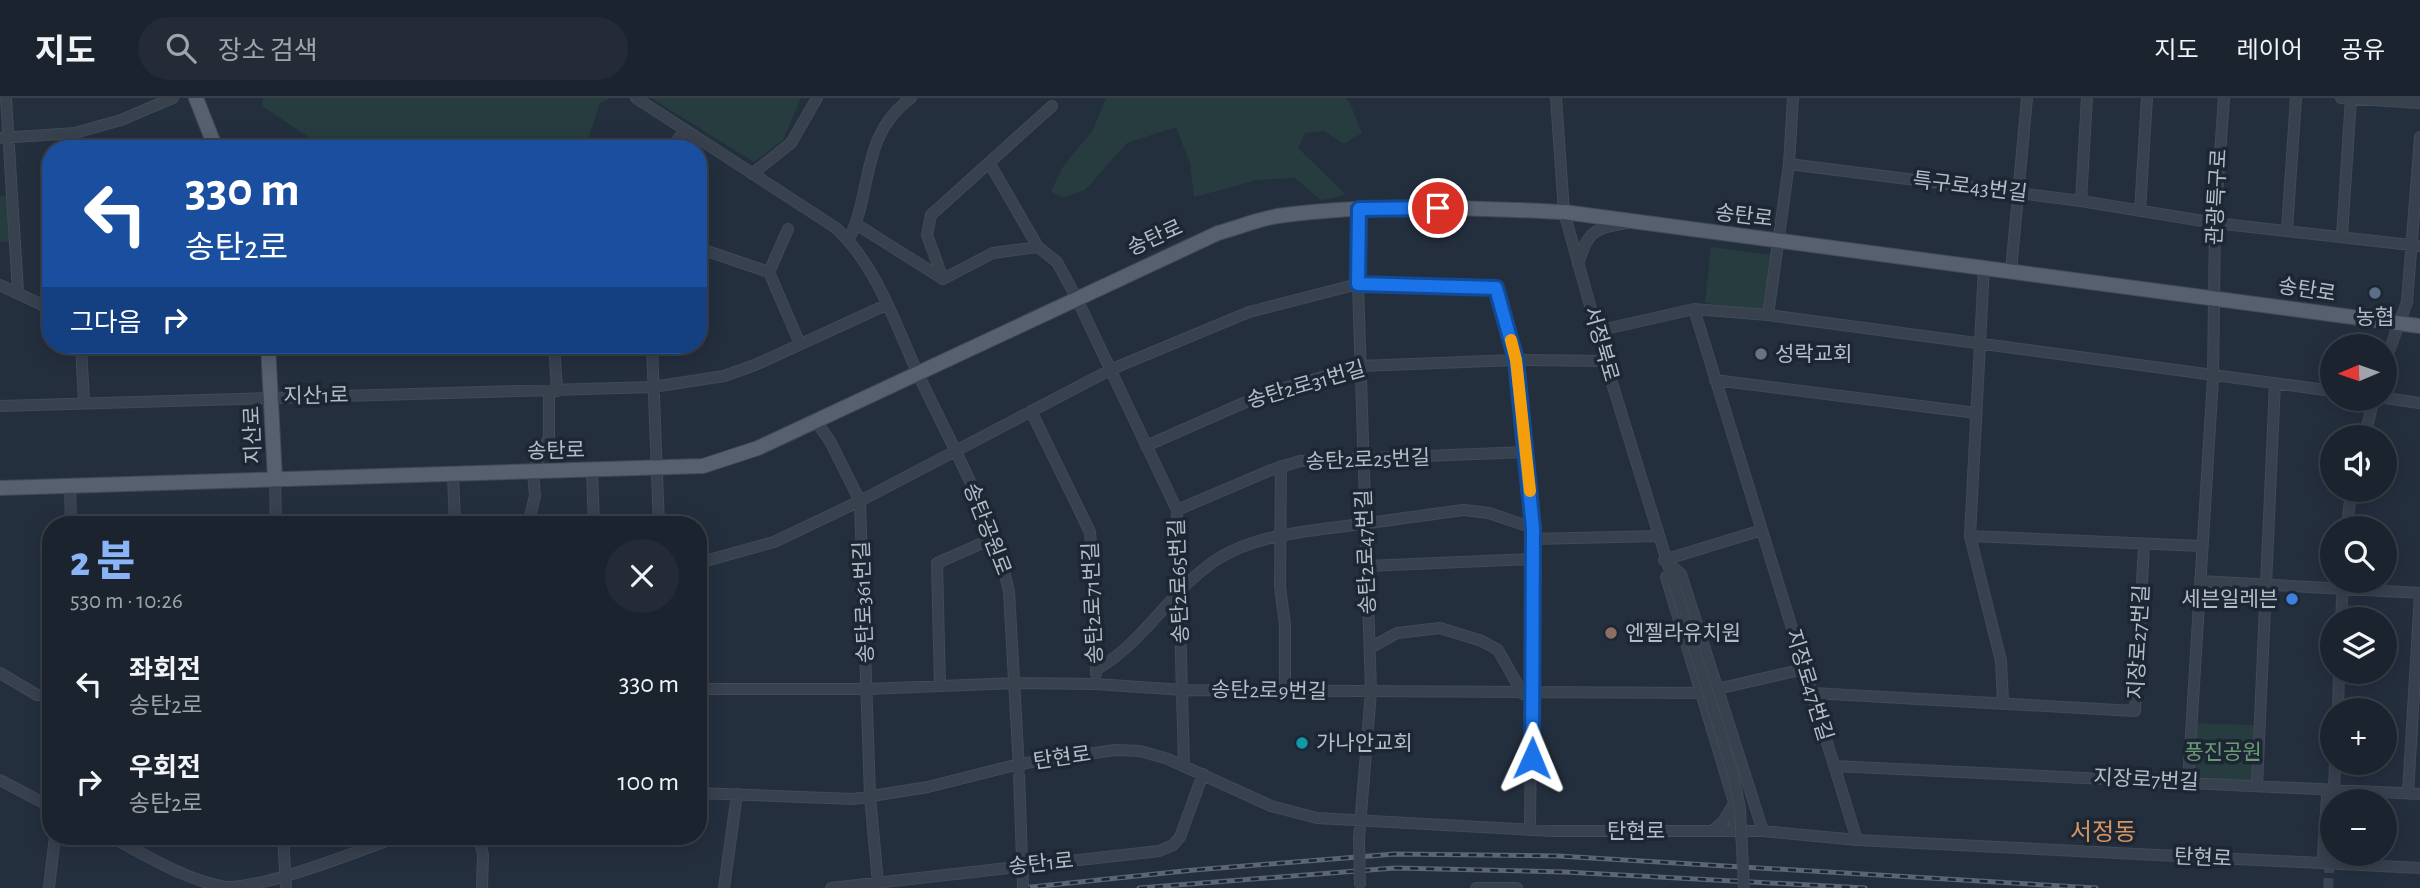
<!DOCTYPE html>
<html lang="ko">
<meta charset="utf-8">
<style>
:root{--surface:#1b232e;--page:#242b36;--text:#f1f3f6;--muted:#a0a4aa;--line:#39404a;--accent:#8ab4f8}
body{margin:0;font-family:"Alegreya Sans","Noto Sans KR",sans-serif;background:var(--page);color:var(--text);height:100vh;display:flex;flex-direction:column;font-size:26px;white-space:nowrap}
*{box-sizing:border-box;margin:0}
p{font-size:23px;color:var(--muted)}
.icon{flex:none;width:38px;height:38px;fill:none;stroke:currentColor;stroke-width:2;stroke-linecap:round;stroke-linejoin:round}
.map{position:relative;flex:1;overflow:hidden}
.side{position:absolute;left:42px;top:418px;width:665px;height:329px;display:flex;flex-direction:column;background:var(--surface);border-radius:28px;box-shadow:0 4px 18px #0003,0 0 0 2px var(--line)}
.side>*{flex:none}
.guide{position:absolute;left:42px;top:42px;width:665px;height:214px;border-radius:28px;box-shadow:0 4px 18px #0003,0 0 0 2px var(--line);background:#1a4fa0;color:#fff;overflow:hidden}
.needle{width:46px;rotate:268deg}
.buttons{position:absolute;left:2320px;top:236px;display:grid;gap:14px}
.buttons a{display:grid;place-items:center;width:77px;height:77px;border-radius:50%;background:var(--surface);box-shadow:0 4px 18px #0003,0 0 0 2px var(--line);font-size:35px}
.pin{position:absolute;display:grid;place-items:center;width:60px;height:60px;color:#fff;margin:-30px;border:4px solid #fff;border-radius:50%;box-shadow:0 2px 7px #0007}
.me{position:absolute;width:77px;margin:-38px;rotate:1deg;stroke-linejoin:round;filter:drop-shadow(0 0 5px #0008)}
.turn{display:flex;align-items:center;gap:24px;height:147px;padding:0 28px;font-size:32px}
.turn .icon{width:91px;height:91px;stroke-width:2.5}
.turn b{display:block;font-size:49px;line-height:60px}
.then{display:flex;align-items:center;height:66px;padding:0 28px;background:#0003;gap:14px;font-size:26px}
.round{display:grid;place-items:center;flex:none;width:74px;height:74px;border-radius:37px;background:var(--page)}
.headline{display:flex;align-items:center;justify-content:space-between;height:119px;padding:0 28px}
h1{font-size:42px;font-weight:800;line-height:52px;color:var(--accent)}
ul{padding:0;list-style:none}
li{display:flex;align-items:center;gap:21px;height:98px;padding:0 28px}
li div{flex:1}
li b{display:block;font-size:26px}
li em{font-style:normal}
header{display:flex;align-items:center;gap:42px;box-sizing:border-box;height:98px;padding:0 35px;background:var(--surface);border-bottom:2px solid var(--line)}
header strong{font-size:33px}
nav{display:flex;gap:38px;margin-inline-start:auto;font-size:24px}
.search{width:490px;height:63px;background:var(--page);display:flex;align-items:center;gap:18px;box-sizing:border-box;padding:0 24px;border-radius:38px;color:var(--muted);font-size:26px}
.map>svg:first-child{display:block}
.green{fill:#263c3f}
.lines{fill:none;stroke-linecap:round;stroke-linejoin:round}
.minor-tunnel{stroke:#3a4453;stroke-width:10;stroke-dasharray:10 5;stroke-linecap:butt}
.minor-casing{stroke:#414a57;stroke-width:12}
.major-casing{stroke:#414a57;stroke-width:16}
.minor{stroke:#38414e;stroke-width:10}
.major{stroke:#56606e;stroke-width:14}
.rail-casing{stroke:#5a6575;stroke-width:5}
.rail{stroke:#1d2633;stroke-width:2.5;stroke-dasharray:8;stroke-linecap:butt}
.minor-bridge-casing{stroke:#414a57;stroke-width:12;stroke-linecap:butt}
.minor-bridge{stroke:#38414e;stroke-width:10}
.route-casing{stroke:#114b97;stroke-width:18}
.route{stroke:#1a73e8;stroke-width:12}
.slow{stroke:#f59e0b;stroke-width:12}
.service-dot{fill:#5c6f8a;stroke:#1d2633;stroke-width:2.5}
.worship-dot{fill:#6b7280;stroke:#1d2633;stroke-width:2.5}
.shop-dot{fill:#3f7fe0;stroke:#1d2633;stroke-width:2.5}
.education-dot{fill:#8d6e63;stroke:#1d2633;stroke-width:2.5}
.culture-dot{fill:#0f9aa8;stroke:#1d2633;stroke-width:2.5}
.labels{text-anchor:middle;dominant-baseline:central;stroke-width:7;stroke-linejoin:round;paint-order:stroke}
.street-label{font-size:21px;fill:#b4bcc9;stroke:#1d2633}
.poi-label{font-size:21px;fill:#b4bcc9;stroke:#1d2633;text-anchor:start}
.park-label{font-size:21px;fill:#6b9a76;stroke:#1d2633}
.quarter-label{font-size:24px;fill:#d59563;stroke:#1d2633}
</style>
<header>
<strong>지도</strong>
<div class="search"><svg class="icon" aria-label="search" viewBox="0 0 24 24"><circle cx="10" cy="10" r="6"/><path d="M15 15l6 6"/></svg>장소 검색</div>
<nav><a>지도</a><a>레이어</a><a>공유</a></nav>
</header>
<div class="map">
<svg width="2420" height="790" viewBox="0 0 2420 790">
<rect width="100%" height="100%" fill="#242f3e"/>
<path class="green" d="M263,0H610L600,5L586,47H563L561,51H320L316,44L262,8Z
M651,0H801L783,42L754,64Z
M1106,0H1344L1349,3L1362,35L1344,46L1324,33L1305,35L1298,50L1346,97L1321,102L1295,80L1257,82L1194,99L1190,65L1176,29L1127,45L1085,92L1062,100L1051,93L1064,67L1093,32Z
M11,97L14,143L0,144V98Z
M1711,149L1772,157L1764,212L1705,205Z
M416,247H446L437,253L417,257Z
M2195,625L2254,627L2252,683L2192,680Z"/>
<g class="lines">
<path class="minor-tunnel" d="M2328,790L2333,716"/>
<g class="minor-casing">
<path id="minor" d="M6,0L18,194
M636,0L836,130C877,168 896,228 919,278C952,348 992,417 1009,493L1019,671
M1556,0L1564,114L1608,272L1674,486
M2341,0L2420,5
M1052,8L931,117L927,137L943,181L993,155L1038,149L1057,164L1076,199L1177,412L1184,668
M0,40L75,35L121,22L173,0
M671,51L684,33
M990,66L1038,149
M1789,66L2081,103L2215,125L2420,148
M752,76L791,45L817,0
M2081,103L2087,0
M2140,113L2147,0
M856,126L943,181
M2287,131L2296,0
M2342,138L2351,0
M849,141C873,93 860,37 911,0
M698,150L769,174L800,246
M1578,166C1588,133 1593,131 1626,125
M1984,169L1970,438L2001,563L2003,605
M2011,173L2027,0
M769,174L788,131
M0,187L51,211
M1694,211L1857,742
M1768,217L1789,66L1793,0
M1597,233L1694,211L1768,217L2333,293
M81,247L84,305
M554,247L557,293
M652,247L659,427
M2385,264L2407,204L2420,39
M1715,282L1976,315
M2385,300L2420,305
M0,308L653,289L724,278L755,267L886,207
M1031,313L1090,434L1095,496L1096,576
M815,322L830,343L860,403L870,698L878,785
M2364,340L2374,301
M1146,348L1264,296L1360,268L1516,262L1605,263
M1281,368L1280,489L1285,527V593
M592,373L594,427
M453,376L455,427
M275,381L276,427
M70,388L71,427
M1177,412L1271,372L1300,363L1527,354
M528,427L535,398L533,374L549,339V294
M2347,430L2351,392
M1970,438L2201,448
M1533,441L1659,438
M1664,462L1762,432
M1666,464L1681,476L1763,733
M698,465L774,444L860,403L1112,271L1249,214L1358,186L1496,190L1516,262L1533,430L1530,732
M1366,468L1533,461
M1666,479L1734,704L1735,733
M2200,483L2420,495
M2341,522L2343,483
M1370,550L1397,535L1440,530L1482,543L1498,552L1523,596
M1096,572C1145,543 1165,500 1209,467C1253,434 1316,433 1368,425C1400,421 1432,416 1464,412L1489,415L1533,430
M0,575L37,597H51
M940,588L937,465L994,440
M698,591H867L1016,585L1096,586L1183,592L1702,595
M1717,591L1804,571
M1812,595L2135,613L2144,447
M2338,612L2339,574
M2335,665L2334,692L2327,698L2323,757L2329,766L2339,756
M1834,668L2420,696
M0,682L51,709
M2188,684L2213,280L2215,125L2224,0
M2257,688L2275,285
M698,695L853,701L928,689L1019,666L1115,652L1140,653L1168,661L1271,708L1317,720L1552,733H1763L1857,742L2420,770
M2408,695L2420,496
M1712,733L1723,724L1733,707
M109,738C144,756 186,783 226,789C267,790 358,753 400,738
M283,738L286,790
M479,738L483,757L482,790
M1359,740L1371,594L1358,186L1359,111
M49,790L55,738
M724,790L737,696
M831,790L1159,753L1173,747L1180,739L1203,676
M1476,790H1517"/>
</g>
<g class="major-casing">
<path id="major" d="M196,0L216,51
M268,247L275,381
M0,390L703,368L758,350L1218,135C1240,129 1263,119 1285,117C1377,105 1472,110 1564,114L2420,228"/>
</g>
<use href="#minor" class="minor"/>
<use href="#major" class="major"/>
<g class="rail-casing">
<path id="rail" d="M1022,790L1194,772L1395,756L1558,758L2096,790
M1139,790L1395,770L1565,774L1865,790"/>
</g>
<use href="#rail" class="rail"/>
<g class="minor-bridge-casing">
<path id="minor-bridge" d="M1674,486L1733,675L1740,711L1744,790
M1019,676L1023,790
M1359,740L1360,788"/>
</g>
<use href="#minor-bridge" class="minor-bridge"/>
</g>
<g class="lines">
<g class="route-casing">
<path id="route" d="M1438,110L1359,111L1358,186L1496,190L1516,262L1533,430L1532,660"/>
</g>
<use href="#route" class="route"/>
<path class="slow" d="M1511,242L1516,262L1530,393"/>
</g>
<circle class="service-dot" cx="2375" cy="195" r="7"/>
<circle class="worship-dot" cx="1761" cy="256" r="7"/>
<circle class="shop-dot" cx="2292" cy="501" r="7"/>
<circle class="education-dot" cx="1611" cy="535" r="7"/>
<circle class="culture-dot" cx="1302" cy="645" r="7"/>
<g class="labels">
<g class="street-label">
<text transform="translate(1970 89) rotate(7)">특구로43번길</text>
<text transform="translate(2217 99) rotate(-87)">관광특구로</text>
<text transform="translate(1744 118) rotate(7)">송탄로</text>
<text transform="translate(1155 140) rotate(-24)">송탄로</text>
<text transform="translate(2307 192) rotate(9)">송탄로</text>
<text transform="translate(1601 246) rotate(74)">서정북로</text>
<text transform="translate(1306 287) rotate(-16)">송탄2로31번길</text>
<text transform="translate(316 298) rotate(-1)">지산1로</text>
<text transform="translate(253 337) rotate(-92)">지산로</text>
<text transform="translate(556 353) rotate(-1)">송탄로</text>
<text transform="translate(1368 362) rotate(-2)">송탄2로25번길</text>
<text transform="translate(987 431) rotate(69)">송탄공원로</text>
<text transform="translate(1366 454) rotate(-92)">송탄2로47번길</text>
<text transform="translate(1179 483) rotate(-92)">송탄2로65번길</text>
<text transform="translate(864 504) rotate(-92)">송탄로361번길</text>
<text transform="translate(1093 505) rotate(-92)">송탄2로71번길</text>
<text transform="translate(2139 544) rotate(-87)">지장로27번길</text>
<text transform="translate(1809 587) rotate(73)">지장로47번길</text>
<text transform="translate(1269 593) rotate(1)">송탄2로9번길</text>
<text transform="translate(1062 660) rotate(-8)">탄현로</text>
<text transform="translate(2146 682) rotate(3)">지장로7번길</text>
<text x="1636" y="733">탄현로</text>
<text transform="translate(2203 760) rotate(3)">탄현로</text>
<text transform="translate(1041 766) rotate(-6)">송탄1로</text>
</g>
<g class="poi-label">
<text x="2375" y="219" text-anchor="middle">농협</text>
<text x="1775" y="256">성락교회</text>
<text x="2278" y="501" text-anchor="end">세븐일레븐</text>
<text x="1625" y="535">엔젤라유치원</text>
<text x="1316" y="645">가나안교회</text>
</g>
<g class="park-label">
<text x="2223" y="654">풍진공원</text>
</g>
<g class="quarter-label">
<text x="2103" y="735">서정동</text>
</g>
</g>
</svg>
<div class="buttons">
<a><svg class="needle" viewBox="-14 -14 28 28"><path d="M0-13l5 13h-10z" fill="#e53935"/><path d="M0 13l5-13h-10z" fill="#a0a4aa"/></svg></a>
<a><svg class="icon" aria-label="sound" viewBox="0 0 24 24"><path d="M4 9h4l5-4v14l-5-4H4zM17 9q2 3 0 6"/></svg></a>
<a><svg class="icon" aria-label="search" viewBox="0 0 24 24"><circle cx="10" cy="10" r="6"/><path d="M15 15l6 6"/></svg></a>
<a><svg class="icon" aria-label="layers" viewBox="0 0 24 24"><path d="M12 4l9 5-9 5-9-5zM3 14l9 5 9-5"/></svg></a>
<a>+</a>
<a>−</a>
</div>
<div class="pin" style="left:1438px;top:110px;background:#d93025"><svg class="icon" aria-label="arrive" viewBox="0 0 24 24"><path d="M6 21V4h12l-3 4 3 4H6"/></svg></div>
<svg class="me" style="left:1532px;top:660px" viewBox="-20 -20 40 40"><path d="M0-17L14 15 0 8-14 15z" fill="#1a73e8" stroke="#fff" stroke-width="4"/></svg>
<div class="guide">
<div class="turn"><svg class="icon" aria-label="left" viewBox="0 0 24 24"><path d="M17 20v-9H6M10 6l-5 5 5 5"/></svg><div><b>330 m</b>송탄2로</div></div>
<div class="then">그다음<svg class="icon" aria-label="right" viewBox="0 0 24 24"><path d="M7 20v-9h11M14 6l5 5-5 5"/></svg></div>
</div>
<section class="side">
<div class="headline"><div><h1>2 분</h1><p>530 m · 10:26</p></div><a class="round"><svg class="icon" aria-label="close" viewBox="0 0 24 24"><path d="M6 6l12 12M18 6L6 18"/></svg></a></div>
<ul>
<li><svg class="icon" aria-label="left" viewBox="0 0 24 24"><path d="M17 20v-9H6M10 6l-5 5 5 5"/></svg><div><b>좌회전</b><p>송탄2로</p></div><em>330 m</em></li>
<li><svg class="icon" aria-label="right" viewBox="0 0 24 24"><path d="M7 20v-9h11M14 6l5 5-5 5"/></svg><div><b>우회전</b><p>송탄2로</p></div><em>100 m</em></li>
</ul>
</section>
</div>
